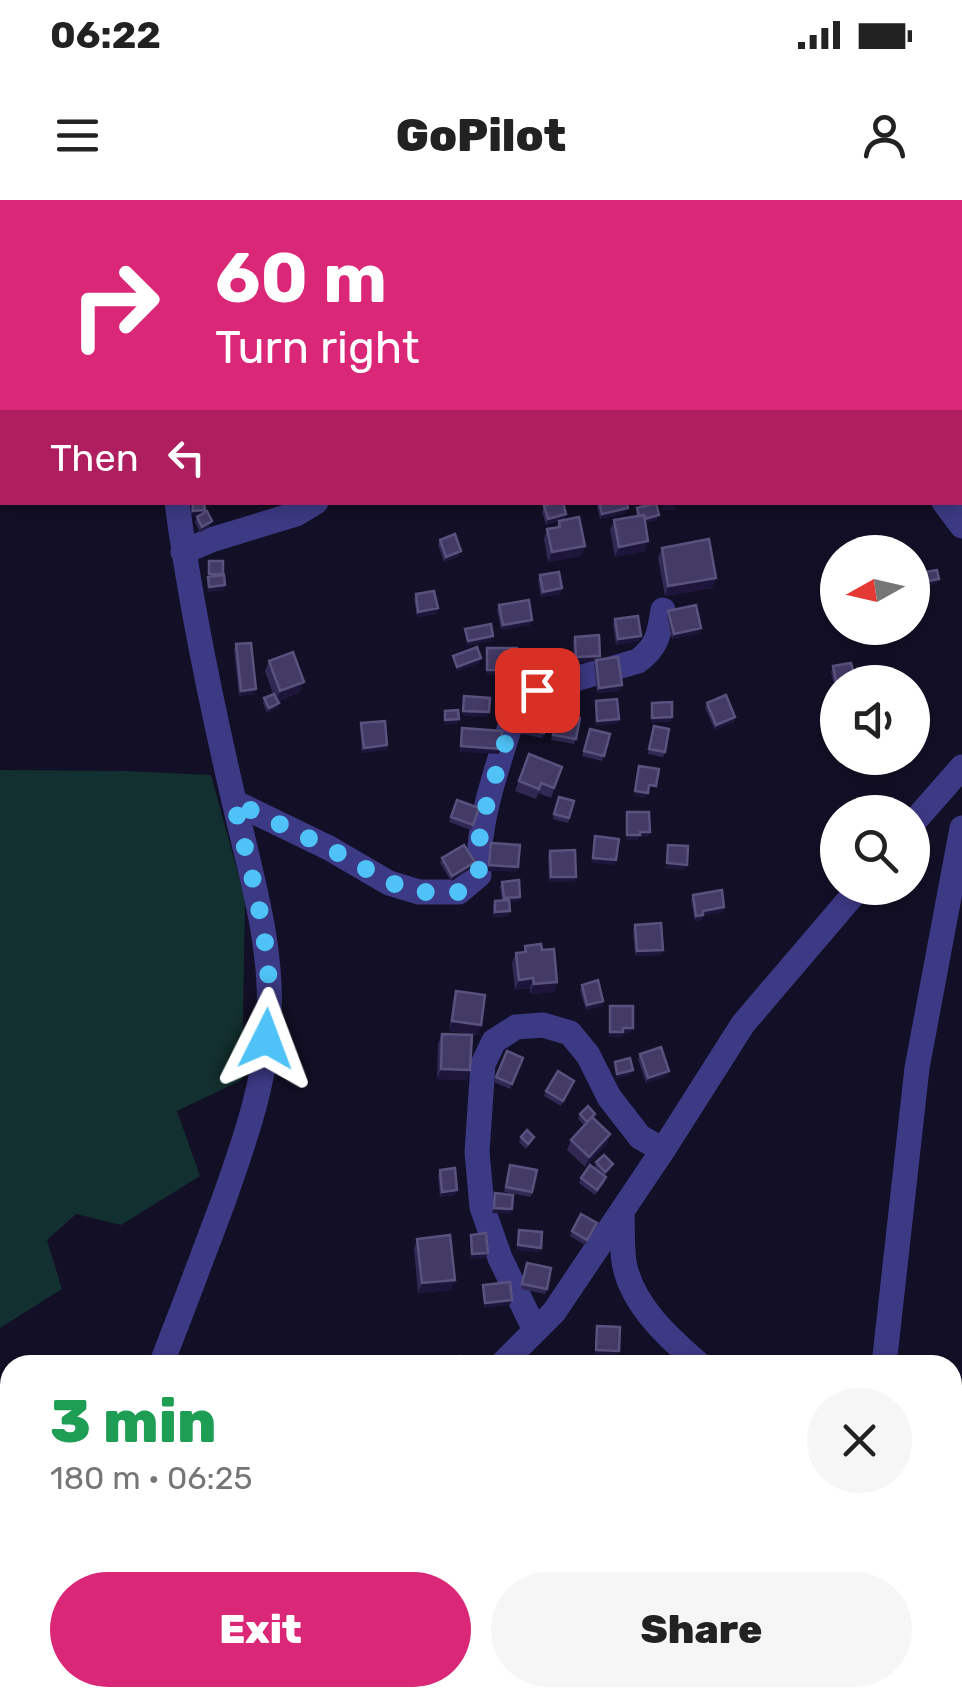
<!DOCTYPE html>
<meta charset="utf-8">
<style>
:root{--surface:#fff;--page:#f6f6f6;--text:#222;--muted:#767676;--accent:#db2777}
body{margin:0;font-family:Rubik,sans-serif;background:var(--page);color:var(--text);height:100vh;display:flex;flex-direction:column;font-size:38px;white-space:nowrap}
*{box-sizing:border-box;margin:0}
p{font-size:32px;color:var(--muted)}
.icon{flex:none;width:55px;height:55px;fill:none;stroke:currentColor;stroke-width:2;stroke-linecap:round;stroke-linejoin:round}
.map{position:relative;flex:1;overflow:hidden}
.drawer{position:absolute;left:0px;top:1155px;width:962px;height:352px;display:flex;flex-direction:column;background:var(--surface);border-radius:30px 30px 0 0;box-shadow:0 5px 15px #0003}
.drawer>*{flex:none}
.top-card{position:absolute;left:0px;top:0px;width:962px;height:305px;box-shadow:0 5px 15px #0003;background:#db2777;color:#fff;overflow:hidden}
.needle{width:65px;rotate:262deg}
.controls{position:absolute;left:820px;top:335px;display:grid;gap:20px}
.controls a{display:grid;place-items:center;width:110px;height:110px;border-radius:50%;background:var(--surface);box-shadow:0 5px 15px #0003;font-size:50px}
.pin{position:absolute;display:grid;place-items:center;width:85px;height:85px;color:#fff;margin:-42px;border-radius:20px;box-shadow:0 5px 15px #0006}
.me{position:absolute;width:110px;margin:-55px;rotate:3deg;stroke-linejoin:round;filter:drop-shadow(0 0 8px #0008)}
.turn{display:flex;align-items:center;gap:35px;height:210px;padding:0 50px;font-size:45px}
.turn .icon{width:130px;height:130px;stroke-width:2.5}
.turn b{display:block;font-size:70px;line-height:85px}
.then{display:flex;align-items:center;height:95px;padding:0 50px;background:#0003;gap:20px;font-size:38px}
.round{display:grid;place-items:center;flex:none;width:105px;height:105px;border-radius:52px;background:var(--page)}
.overview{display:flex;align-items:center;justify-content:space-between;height:170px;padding:0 50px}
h1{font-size:60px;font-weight:800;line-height:75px;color:#1e9e55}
.primary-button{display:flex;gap:20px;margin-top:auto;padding:20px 50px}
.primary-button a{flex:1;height:115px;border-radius:60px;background:var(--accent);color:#fff;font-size:40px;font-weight:800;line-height:115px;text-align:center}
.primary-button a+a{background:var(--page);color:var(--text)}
.status{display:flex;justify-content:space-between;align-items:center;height:70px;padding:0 50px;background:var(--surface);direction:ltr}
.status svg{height:28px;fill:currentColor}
header{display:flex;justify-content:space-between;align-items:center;height:130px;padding:0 50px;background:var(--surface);font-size:45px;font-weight:800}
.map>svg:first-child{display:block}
.green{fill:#12302f}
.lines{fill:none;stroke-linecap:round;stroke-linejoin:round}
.minor{stroke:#3d3a85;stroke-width:25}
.wall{fill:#312854}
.shaded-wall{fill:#1d163a}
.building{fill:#433a66;stroke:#5a527e;stroke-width:2.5}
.route{stroke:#4fc3f7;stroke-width:18;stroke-dasharray:0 32.4}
</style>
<div class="status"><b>06:22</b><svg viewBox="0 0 49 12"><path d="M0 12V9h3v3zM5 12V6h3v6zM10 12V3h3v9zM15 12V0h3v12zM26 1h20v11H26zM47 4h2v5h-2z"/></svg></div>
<header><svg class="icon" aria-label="menu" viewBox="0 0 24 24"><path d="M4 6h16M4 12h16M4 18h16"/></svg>GoPilot<svg class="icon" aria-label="person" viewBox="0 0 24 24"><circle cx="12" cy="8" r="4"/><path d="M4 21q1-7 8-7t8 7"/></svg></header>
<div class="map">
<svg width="962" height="1506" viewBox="0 0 962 1506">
<rect width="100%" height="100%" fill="#130f26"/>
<path class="green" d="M0,570L126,571L211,575L245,699L242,880L177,911L200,976L121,1025L76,1014L47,1040L62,1089L0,1128Z"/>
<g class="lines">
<path class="minor" d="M136,0V2
M666,0L669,2
M209,2L212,0
M944,302L962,326
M183,352L214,339L296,314L316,302
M234,602L329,648L389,683L419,692H459L479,675C477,618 499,564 515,510L524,498L537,490L638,461C658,446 659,434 663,410
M912,624L962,567
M622,1012C623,1029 621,1050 625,1067C634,1107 670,1139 700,1165
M535,1130L500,1058L482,1007L477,952L483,864L494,841L516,827L543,825L570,833L588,855L609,897L640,937L663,950
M161,1165C182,1111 203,1056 223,1002C244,943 266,881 269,818C273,744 250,672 234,601C211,502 190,403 177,302
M501,1165L554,1112L663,950L743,824L859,688
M884,1165L917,868L962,628
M952,1395L962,1389
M25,1506L28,1498
M251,1506L256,1498
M825,1506L826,1498"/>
</g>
<path class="wall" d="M191,302H204V313L210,326L200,332L195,322L198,316H191Z
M596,302H627L626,313L600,319Z
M544,306L565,319L546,325L542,312Z
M637,308L657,320L645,323V351L615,357L610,330L614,320L636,316Z
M559,321L585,346L581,356L548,362L544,339L547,329L556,327Z
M440,340L459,356L444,362L438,345Z
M662,348L712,388L665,396L658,358Z
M540,375L562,388L560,394L541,397L538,380Z
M416,394L438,408L436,414L417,417L414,399Z
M499,405L530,425L501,430L497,410Z
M668,411L701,428L699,433L672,439L667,416Z
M615,419L641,436L639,441L616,445L613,424Z
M575,437L600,456L598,460L622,485L620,491L597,493L594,465L596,461L574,462L573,442Z
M236,444L254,494L239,496L234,450Z
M269,461L300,492L278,501L279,503L277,508L267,513L263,503L264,498L273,494L265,471Z
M833,466L838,491H835L831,472Z
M707,503L735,517L734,522L715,530L705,508Z
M523,506L544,533L542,538L517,533Z
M557,514L576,539L574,544L551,540Z
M361,523L387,545L386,550L362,553L360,528Z
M654,526L665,552L663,557L648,554Z
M590,529L610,534L602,561L582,556Z
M529,554L562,567L551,598L538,593L536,599L515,591Z
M559,597L574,601L568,623L553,619Z
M457,600L479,608L471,630L449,622Z
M550,651L576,677L574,682H549L548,656Z
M442,658L475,662L473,667L451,681L440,663Z
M502,682L518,702H509L508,716L493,717V706L495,701L502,700L500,687Z
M693,695L724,707L723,712L703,715L702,720L695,721L691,700Z
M635,725L663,750L661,755L635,756L633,730Z
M525,746L542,750L557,782L554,792L530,794V788L515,790L512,763L516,753L523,752Z
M582,785L603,801L602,806L586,810L580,790Z
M456,791L478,835L449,831L453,801Z
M442,834L470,870L467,880L437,879L438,844Z
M507,851L523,858L510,889L494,882Z
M640,854L667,876L646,883L638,859Z
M574,881L561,906L544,896L546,891Z
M580,914H595L594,918L610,934L607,944L585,967L567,950L571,940L584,925L578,919Z
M521,937L532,942L526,949L519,942Z
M596,962L611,969L604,976L605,982L595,995L579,983L581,978L598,971L595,967Z
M510,965L532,992L531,997L504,992Z
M440,970L455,995L440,997L438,975Z
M595,1028L585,1045L570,1036L572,1031Z
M417,1039L451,1090L418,1093L414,1049Z
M527,1063L547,1089L545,1094L521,1089Z
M720,1498H766L767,1506H720Z"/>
<path class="shaded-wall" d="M0,40H2V54H0Z
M663,305H675L674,310H661Z
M628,308L626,313L600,319L602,314Z
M205,310L203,316H191L193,311Z
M566,314L565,319L546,325L548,319Z
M659,315L657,320L639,325L640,320Z
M212,321L210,326L200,332L202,327Z
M648,341L645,351L615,357L619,347Z
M585,346L581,356L548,362L552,352Z
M461,351L459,356L444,362L446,357Z
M716,378L712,388L665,396L668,386Z
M939,379L937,384L926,386L928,381Z
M225,385L223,391L208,392L209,387Z
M562,388L560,394L541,397L543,392Z
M438,408L436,414L417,417L418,412Z
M532,420L530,425L501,430L503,425Z
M701,428L699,433L672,439L674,434Z
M493,436L491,441L466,446L468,441Z
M641,436L639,441L616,445L618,439Z
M600,456L598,461L574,462L576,457Z
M481,458L479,463L455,472L457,467Z
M487,470H500L498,475H485Z
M500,476H517L515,481H498Z
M304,482L300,492L276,501L280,491Z
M622,485L620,491L597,493L599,488Z
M256,489L254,494L239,496L241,491Z
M279,503L277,508L267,513L269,508Z
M463,511L489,512L487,517L462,516Z
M672,517L670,522L651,523L652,518Z
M735,517L734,522L715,530L716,525Z
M459,519L457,524L444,525L445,520Z
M619,519L617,524L595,526L597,521Z
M387,545L386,550L362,553L364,548Z
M461,546L501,549L499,554L459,552Z
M635,591L648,593L646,598L633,596Z
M640,632H650L648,637H639L638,640H626L627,635Z
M593,658L616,660L615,665L591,663Z
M475,662L473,667L451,681L452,676Z
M667,663L687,665L685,670L665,669Z
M489,665L518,667L516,672L487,671Z
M551,677H576L574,682H549Z
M520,697L518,702L502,703L504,698Z
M724,707L723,712L703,715L702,720L695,721L696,716L703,711Z
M510,711L508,716L493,717L495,712Z
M663,750L661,755L635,756L637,751Z
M533,778L530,788L515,790L519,780Z
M557,782L554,792L530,794L534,784Z
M603,801L602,806L586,810L587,805Z
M452,821L481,825L478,835L449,831Z
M623,828H633L631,833H623L621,837H608L610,832Z
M441,869L470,870L467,880L437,879Z
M633,870L631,875L615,879L617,874Z
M669,871L667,876L646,883L648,878Z
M610,934L607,944L585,967L589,957Z
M457,990L455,995L440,997L442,992Z
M494,1008L512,1009L510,1014L492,1013Z
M518,1045L541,1048L539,1053L516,1050Z
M488,1053L486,1058L470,1059L472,1054Z
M455,1080L451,1090L418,1093L422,1083Z
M512,1100L510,1105L483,1108L485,1103Z
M596,1150L619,1151L617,1156L594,1155Z
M579,1498H605L603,1502L577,1505Z"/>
<path class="building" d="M0,0H52V2H2V40H0Z
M266,0H301L302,2H259Z
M514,0H551L553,2H516Z
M600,0H629V2H593V1Z
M859,0H882V2H858Z
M928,0H954V2H928Z
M0,130H2V168L0,169Z
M193,302H204L205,310L193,311Z
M556,302H563L566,314L548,319L544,306Z
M599,302H627L628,308L602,314Z
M656,303L659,315L645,319L644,315L639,316L637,308Z
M207,311L212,321L202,327L197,317Z
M644,315L648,341L619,347L614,320Z
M579,317L585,346L552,352L547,329L560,327L559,321Z
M455,334L461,351L446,357L440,340Z
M709,339L716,378L668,386L662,348Z
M209,361H223V374H209Z
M937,370L939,379L928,381L926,372Z
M559,372L562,388L543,392L540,375Z
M224,375L225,385L209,387L208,377Z
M434,391L438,408L418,412L416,394Z
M529,400L532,420L503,425L499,405Z
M696,405L701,428L674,434L668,411Z
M638,416L641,436L618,439L615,419Z
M491,424L493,436L468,441L465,429Z
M599,435L600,456L576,457L575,437Z
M251,443L256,489L241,491L236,444Z
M477,447L481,458L457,467L453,456Z
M487,448H517V476H500V470H487Z
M293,452L304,482L280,491L269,461Z
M618,457L622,485L599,488L596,460Z
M851,463L856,482H838L837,486L833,466Z
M274,494L279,503L269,508L264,498Z
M726,495L735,517L716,525L707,503Z
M464,496L490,498L489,512L463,511Z
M617,499L619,519L597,521L596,501Z
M672,502V517L652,518V503Z
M523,506L548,511L544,533L519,528Z
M458,510L459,519L445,520V511Z
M557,514L580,518L576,539L553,535Z
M385,521L387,545L364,548L361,523Z
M654,526L669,529L665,552L649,549Z
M462,528L502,531L501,549L461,546Z
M590,529L610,534L604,556L584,551Z
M529,554L562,567L554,588L541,583L539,589L519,581Z
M639,566L659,569L656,586L649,585L648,593L635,591Z
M559,597L574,601L569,618L554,614Z
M457,600L479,608L473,625L451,617Z
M627,612H649L650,632H640V635H627Z
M595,636L619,639L616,660L593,658Z
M491,643L520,645L518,667L489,665Z
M464,645L475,662L452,676L442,658Z
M668,645L688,646L687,665L667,663Z
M575,650L576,677H551L550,651Z
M519,680L520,697L504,698L502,682Z
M722,690L724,707L703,711V715L696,716L693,695Z
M509,700L510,711L495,712V701Z
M661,723L663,750L637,751L635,725Z
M541,744L542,750L554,749L557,782L534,784L533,778L519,780L516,753L526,752L525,746Z
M598,780L603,801L587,805L582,785Z
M456,791L485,795L481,825L452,821Z
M610,806H633V828H623V832H610Z
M442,834L472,835L470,870L441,869Z
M661,847L669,871L648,878L640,854Z
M507,851L523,858L512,884L496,877Z
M630,858L633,870L617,874L615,862Z
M558,871L574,881L563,901L546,891Z
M588,906L595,914L587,922L580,914Z
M592,917L610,934L589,957L571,940Z
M527,930L534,937L528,944L521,937Z
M604,955L613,964L605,972L596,962Z
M510,965L537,970L532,992L506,987Z
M590,965L606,977L597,990L581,978Z
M455,968L457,990L442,992L440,970Z
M495,993L513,995L512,1009L494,1008Z
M581,1014L597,1023L587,1040L572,1031Z
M519,1030L542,1032L541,1048L518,1045Z
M486,1033L488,1053L472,1054L471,1035Z
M450,1035L455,1080L422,1083L417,1039Z
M527,1063L551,1068L547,1089L522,1084Z
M510,1082L512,1100L485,1103L483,1085Z
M597,1126L620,1127L619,1151L596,1150Z
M460,1156L479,1162L478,1165H457Z
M349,1498H371L364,1506H356L347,1499Z
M407,1498H422L423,1499L416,1506H410L404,1500Z
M508,1498H529L525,1506H505Z
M724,1498H766L767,1506H725Z"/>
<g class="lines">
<path class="route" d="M266,839C278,759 252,680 234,602L329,648L389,682L419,692H459L479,675L478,646L486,607L515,510L524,498L537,490"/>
</g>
</svg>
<div class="controls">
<a><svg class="needle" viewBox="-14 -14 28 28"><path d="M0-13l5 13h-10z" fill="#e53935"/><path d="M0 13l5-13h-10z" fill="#767676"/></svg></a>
<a><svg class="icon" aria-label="sound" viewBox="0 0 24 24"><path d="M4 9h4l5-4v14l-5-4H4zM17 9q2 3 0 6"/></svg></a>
<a><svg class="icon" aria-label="search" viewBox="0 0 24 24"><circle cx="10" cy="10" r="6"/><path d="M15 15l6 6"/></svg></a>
</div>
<div class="pin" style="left:537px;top:490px;background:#d93025"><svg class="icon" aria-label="arrive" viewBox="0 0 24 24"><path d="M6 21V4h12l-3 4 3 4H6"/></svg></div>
<svg class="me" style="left:266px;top:839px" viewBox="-20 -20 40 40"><path d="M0-17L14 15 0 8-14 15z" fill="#4fc3f7" stroke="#fff" stroke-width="4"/></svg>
<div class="top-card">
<div class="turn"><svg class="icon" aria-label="right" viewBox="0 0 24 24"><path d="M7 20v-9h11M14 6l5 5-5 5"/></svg><div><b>60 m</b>Turn right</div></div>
<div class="then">Then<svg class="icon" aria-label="left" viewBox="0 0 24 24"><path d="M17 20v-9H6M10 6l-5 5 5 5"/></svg></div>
</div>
<section class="drawer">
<div class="overview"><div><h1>3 min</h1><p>180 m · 06:25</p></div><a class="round"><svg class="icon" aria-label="close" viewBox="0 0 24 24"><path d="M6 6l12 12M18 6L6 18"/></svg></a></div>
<div class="primary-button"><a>Exit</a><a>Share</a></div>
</section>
</div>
